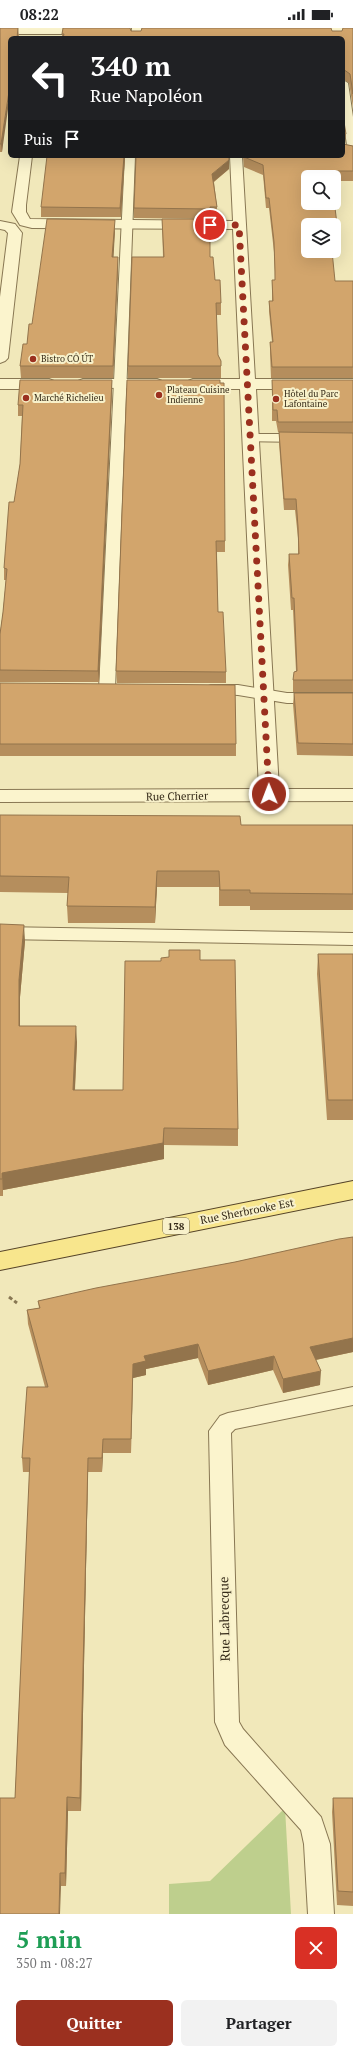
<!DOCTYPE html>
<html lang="fr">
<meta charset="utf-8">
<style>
:root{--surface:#fff;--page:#f2f2f2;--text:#202124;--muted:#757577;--accent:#9b301f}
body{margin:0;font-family:"PT Serif",serif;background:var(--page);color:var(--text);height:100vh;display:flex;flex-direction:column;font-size:15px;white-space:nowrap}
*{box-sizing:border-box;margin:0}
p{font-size:13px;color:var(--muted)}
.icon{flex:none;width:22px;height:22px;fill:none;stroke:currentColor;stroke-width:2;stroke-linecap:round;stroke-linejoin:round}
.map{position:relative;height:1886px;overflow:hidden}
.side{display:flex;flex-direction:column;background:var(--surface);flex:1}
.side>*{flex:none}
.hud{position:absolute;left:8px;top:8px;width:337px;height:122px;border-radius:6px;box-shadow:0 4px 16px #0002;background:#202124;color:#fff;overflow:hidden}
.controls{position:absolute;left:301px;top:142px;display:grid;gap:8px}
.controls a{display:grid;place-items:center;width:40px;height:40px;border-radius:6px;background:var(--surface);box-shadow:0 4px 16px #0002;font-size:20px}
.pin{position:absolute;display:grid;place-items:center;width:34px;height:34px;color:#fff;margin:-17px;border:2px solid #fff;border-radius:50%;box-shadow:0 1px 4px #0007}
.me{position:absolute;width:44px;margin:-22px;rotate:359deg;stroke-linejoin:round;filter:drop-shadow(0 0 3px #0008)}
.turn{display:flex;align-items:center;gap:14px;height:84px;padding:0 16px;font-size:18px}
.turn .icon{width:52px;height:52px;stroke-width:2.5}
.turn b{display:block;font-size:28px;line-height:34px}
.then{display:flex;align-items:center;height:38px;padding:0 16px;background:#0003;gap:8px;font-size:15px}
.round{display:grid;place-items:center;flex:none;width:42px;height:42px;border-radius:6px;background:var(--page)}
.headline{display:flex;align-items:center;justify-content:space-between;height:68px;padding:0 16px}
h1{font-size:24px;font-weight:700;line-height:30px;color:#1e9e55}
.primary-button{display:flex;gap:8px;margin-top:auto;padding:8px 16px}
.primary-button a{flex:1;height:46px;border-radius:6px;background:var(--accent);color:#fff;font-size:16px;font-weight:700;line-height:46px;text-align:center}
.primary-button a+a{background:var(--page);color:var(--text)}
.status{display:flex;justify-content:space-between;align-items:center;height:28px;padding:0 20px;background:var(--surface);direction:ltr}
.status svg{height:11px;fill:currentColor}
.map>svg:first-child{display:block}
.green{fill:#becf8d}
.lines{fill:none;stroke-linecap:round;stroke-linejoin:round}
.lane-casing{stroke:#887753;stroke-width:2}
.street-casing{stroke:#887753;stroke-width:2}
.primary-casing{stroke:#554328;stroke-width:2}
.path{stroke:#887753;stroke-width:3;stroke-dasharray:4 2.5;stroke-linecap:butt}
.lane{fill:#fbf4cd;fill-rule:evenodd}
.street{fill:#fbf4cd;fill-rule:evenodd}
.primary{fill:#f8e68d;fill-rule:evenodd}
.wall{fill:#b58e5d}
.shaded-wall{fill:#93744c}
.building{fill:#d2a56c;stroke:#93744c}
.route{stroke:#9b301f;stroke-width:7;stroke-dasharray:0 12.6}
.poi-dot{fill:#9b301f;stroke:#f8f1ca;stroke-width:1.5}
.labels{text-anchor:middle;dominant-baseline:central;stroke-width:4;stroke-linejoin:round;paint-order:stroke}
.far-poi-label{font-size:9px;fill:#362b19;stroke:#f8f1ca;text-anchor:start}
.shield{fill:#f8f1ca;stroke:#70664e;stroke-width:1}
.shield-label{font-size:10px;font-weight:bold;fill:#362b19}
.street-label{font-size:11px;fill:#362b19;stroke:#f8f1ca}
.near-street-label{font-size:13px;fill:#362b19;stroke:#f8f1ca}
</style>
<div class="status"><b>08:22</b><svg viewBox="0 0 49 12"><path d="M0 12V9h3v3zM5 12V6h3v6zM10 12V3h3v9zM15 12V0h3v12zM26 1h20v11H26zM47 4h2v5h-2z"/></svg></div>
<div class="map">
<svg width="353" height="1886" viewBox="0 0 353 1886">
<rect width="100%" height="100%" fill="#f1e8ba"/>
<path class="green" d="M285,1780L291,1886H169V1856L210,1853Z"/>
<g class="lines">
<g class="lane-casing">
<path id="lane" d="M132,0H142L141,10H131Z
M343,52L348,55L353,89V127L348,124L343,90Z
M125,128H135L115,661L112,664H102L99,661Z
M250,406H302L309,410L302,414L245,413L243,410Z
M211,657H238L287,665H353V675H287L238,667L206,665L203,662L206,659Z
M0,899L353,905V917L0,911Z
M353,1359V1377L235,1401L231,1405L239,1694L243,1701L321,1789L330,1816L334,1886H308L304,1816L301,1802L225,1717L215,1694L209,1403L220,1388L228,1385Z"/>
</g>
<g class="street-casing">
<path id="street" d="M0,0H95L99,3L93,6H0Z
M353,0V6H303L297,3L301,0Z
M20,128H32L26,177V184L30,191L233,193L230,128H242L255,351H353V361H256L279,761H353V773L0,774V762L259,761L240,361H193L188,359L185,356L188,353L193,351H240L233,201L32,200L20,197L12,184Z
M0,193L15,196L22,205L8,330L5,333L0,335V269L8,205L5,202L0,201Z
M0,351H49L54,353L57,356L54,359L49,361H0Z
M83,351H157L162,353L165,356L162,359L157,361L78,359L75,356L78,353Z"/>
</g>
<g class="primary-casing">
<path id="primary" d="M353,1153V1171L0,1242V1224Z"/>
</g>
<path class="path" d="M9,1269L17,1275"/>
<use href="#lane" class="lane"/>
<use href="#street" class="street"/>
<use href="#primary" class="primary"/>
</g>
<path class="wall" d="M0,0H18L19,8L18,10H10L2,124H0Z
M353,0V79L349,55L343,51V10H62V6L131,3H342Z
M343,88L345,116H344L353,118V153H334V149H308L337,196L336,206H334V197H308L335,253H353V350H271L270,325V314H272L269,283V273H272V252H275L274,224L269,180H266L263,147L244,139L243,128H343Z
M125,128L121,189H41V179Z
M229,141L214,154L217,179V189H210V191L134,190V180Z
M162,191L210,229L215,252L221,275V287H216L218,327L221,333V350H128V338L163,229Z
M115,202L113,229H118V240L113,350H21L20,338L27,316L32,296Z
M112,352V362L99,654H0V606L3,584L6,552H4V540L20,436L22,388H18V377Z
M127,352L225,513V524H217L218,584L226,644V655H117L116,643Z
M272,352H353V664H293V652L296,643L293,582H291L288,537L289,526H298V510L295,482H284L279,415V404H278L276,393H272Z
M0,655L236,716V728H0Z
M294,665H353V728L297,727L293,676Z
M0,787L241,797H353V882H250V878H219V859H157L155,895H68L67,878L68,865L0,864Z
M0,896L25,913L20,969V998L77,1014L75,1062H123L200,932L238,1101V1118L164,1117V1131L3,1162V1168H0Z
M318,926H353V1092H327L317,946Z
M353,1209V1324L316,1332L320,1357L283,1365L273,1342L208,1357L198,1330L146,1341V1347L133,1350L131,1425H103L102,1444H88L81,1783H68L66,1858H61L15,1770L30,1444H23L22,1430L45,1359L28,1296L27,1282L39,1280L38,1273L235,1234Z
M333,1770H353V1878L337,1877L332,1784Z"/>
<path class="shaded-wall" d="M18,0V10H17Z
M10,57V67L2,124L1,116Z
M346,106L345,116H343V107Z
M124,128H125L121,189L120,180Z
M229,132V141L212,155V146Z
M115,192V202L113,240L112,229Z
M118,229V240L113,350V338Z
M112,352V362L99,654L98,643Z
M157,843V859L155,895V879Z
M24,897L25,913L20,969V1014L19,998V952Z
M76,998L77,1014L74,1078L73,1062Z
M164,1100V1131L3,1162V1168L2,1145Z
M353,1310V1324L310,1333V1319Z
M198,1316V1330L146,1341V1347L133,1350L131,1425L133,1336L144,1328Z
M274,1328L273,1342L208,1357V1343Z
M321,1343L320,1357L283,1365V1351Z
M103,1411V1425L102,1444V1430Z
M88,1430V1444L81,1783L80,1770Z
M67,1769L68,1783L66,1858L65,1845Z
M60,1845L61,1858L60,1886H59Z"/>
<path class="building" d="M0,0H18L17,10H10V57L1,116H0Z
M63,0H130L131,3H141L142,0H331L332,3H342L343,0H353V66L350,46L343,41V47V10H63L64,6H62Z
M343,88L346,106L343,107Z
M343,116L353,118V143H331L332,149H308V175H334V172L337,196H329V197H308V223H332L335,253H353V339H272L270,314H273L269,273H273L272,252H275V243L274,214L269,170H266L263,137L244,129V128H343Z
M47,128H124L120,180L41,179Z
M136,128H229V132L212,146L217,179H210V181L134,180Z
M47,191L115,192L112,229H118L113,338H20L23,316H27L29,296H32Z
M162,191H210V229H213L215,252H220L221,275H216L218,327L221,333V338H128L132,229H164Z
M20,352H112L98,643L0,642V606L3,584L7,541L4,540L9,474H14L20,436L23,377H18Z
M127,352H220V355H224L225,513H216L218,584H223L226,644L116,643Z
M272,352H353V394H278L277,382H273Z
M279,404L353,405V652H293L294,644L297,643L294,570H292L289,526H299L298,499L296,471H284Z
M0,655L235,657L236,716H0Z
M294,665H353V716L298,715Z
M0,787L240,788L241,797H353V866L250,865V862H220L219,843H157L155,879L67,878L69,849L0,848Z
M0,896L24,897L19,952V998H76L73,1062H123L125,933H161V930L169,929V922H200V932H235L238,1101L164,1100L163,1115L2,1145V1151H0Z
M318,926H353V1072H328Z
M353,1209V1310L310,1319L321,1343L283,1351L274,1328L208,1343L198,1316L144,1328L146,1333L133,1336L131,1411H103L102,1430H88L80,1770L67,1769L65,1845H60L59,1886H0V1770H15L30,1430H22L27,1359H48L27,1282L40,1280L38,1273L96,1260L235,1234L339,1211Z
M333,1770H353V1864L338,1863Z"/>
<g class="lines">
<path class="route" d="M210,197H239L269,766"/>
</g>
<g class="poi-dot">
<circle cx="33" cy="331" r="4"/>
<circle cx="159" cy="367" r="4"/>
<circle cx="26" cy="370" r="4"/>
<circle cx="276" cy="371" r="4"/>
</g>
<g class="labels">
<g class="far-poi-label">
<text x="41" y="331">Bistro CÔ ÚT</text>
<text x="167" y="362">Plateau Cuisine<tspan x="167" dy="10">Indienne</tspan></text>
<text x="284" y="366">Hôtel du Parc<tspan x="284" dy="10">Lafontaine</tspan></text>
<text x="34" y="370">Marché Richelieu</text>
</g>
<rect class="shield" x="163" y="1190" width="26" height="16" rx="3"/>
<g class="shield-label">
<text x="176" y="1198">138</text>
</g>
<g class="street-label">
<text transform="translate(177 768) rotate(-1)">Rue Cherrier</text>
<text transform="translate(247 1183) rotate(-11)">Rue Sherbrooke Est</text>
</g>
<g class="near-street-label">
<text transform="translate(224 1591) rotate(-91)">Rue Labrecque</text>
</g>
</g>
</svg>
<div class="controls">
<a><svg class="icon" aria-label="search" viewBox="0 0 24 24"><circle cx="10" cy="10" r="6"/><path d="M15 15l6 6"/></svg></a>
<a><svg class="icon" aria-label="layers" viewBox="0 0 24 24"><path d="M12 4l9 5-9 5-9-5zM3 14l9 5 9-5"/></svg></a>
</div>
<div class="pin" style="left:210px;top:197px;background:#d93025"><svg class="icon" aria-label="arrive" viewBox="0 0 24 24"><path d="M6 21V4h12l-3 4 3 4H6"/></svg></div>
<svg class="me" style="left:269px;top:766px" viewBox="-20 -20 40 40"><circle r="17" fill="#9b301f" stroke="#fff" stroke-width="3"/><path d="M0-11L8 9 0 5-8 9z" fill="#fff"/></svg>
<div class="hud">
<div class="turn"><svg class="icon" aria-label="left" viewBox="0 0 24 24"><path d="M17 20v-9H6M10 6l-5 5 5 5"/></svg><div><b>340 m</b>Rue Napoléon</div></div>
<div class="then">Puis<svg class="icon" aria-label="arrive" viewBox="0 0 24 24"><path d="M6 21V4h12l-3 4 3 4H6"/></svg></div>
</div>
</div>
<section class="side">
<div class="headline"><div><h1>5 min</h1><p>350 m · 08:27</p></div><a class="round" style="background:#d93025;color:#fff"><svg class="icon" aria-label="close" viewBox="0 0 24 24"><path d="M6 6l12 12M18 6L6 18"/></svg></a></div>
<div class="primary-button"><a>Quitter</a><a>Partager</a></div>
</section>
